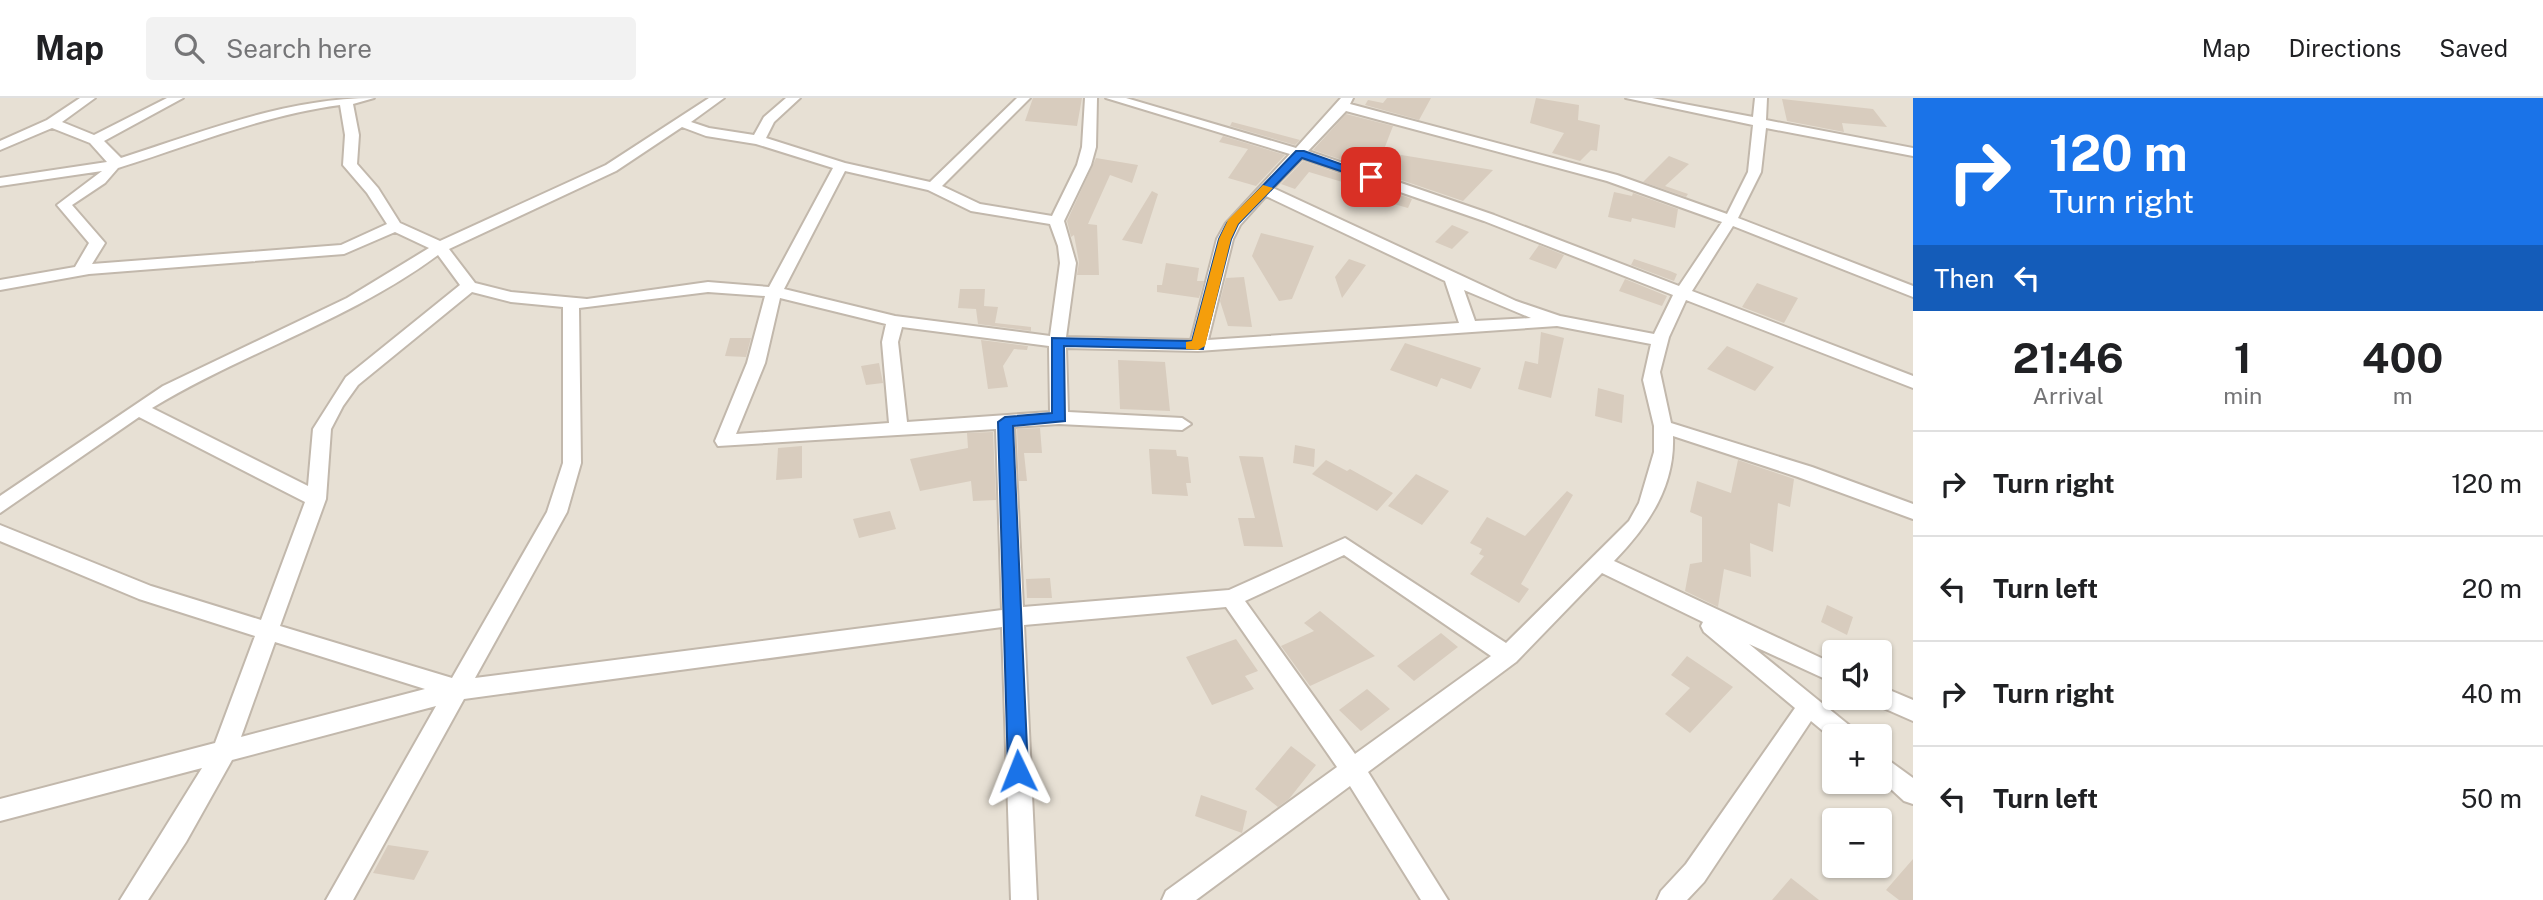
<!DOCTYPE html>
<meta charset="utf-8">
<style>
:root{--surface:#fff;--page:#f2f2f2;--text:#202124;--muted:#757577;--line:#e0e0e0}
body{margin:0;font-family:"Public Sans",sans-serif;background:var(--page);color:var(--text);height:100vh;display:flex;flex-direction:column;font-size:26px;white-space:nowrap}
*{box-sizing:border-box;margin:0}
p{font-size:23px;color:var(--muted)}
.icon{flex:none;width:38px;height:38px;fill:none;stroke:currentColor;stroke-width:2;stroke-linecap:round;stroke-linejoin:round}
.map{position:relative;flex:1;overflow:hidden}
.drawer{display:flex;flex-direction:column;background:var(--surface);width:630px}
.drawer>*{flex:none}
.banner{background:#1a73e8;color:#fff;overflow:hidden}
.buttons{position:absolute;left:1822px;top:542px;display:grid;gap:14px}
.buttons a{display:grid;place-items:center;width:70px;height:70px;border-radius:7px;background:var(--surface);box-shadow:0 2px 5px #0004;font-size:35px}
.pin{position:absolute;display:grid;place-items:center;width:60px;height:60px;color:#fff;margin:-30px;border-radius:14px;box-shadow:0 4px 10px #0006}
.me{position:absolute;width:77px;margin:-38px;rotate:358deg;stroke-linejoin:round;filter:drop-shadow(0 0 5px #0008)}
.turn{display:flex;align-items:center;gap:24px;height:147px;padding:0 21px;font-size:32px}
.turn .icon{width:91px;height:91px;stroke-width:2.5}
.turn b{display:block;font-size:49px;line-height:60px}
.then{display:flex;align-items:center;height:66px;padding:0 21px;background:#0003;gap:14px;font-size:26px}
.eta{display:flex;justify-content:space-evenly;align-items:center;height:119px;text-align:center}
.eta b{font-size:42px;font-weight:700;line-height:49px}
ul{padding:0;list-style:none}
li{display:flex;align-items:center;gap:21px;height:105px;padding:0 21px;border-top:2px solid var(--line)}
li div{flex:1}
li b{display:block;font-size:26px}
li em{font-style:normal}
header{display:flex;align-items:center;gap:42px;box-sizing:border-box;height:98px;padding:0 35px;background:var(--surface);border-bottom:2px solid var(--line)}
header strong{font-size:33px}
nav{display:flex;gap:38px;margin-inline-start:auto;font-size:24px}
.search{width:490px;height:63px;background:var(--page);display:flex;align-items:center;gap:18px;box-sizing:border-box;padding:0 24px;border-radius:7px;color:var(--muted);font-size:26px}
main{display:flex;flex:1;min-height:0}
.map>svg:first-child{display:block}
.residential{fill:#e7e0d4;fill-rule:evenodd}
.building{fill:#d8ccbe}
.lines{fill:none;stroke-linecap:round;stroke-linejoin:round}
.minor-casing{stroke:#c2b8ac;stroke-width:4}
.minor{fill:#fff;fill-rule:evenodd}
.route{fill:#1a73e8;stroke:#114b97;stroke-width:2}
.slow{fill:#f59e0b}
</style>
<header>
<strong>Map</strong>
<div class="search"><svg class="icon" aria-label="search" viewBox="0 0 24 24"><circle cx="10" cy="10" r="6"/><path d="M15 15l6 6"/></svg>Search here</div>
<nav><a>Map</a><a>Directions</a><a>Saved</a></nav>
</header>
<main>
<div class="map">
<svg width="1913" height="802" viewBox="0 0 1913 802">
<rect width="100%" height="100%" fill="#f3eee6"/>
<path class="residential" d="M0,0H1913V802H0ZM1834,555H1880V600H1834ZM1834,639H1880V684H1834ZM1834,723H1880V768H1834Z"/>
<path class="building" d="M1033,0H1082L1077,28L1025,23Z
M1387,0H1431L1419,22L1365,7L1368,2L1383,5Z
M1536,0L1579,7L1578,22L1600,27L1597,53L1591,52L1580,63L1552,55L1564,35L1530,25Z
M1782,1L1873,11L1887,29L1842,25L1844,34L1787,23Z
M1346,16L1393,28L1383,54L1493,72L1463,103L1313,52Z
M1232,24L1300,42L1295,47L1230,28Z
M1223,38L1285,57L1256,88L1228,80L1248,51L1219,44Z
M1669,58L1689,66L1665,88L1688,96L1686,99L1643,84Z
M1096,60L1138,67L1132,85L1110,77L1088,126L1097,127L1099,177H1077L1079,164L1074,137L1071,139L1067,123Z
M1303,63L1412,101L1408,110L1376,101L1379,95L1309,74L1295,91L1281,86Z
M1152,93L1158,96L1142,146L1122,142Z
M1614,94L1632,98L1633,95L1678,111L1675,130L1632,120L1631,124L1608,119Z
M1452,127L1469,134L1452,151L1435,144Z
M1261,135L1314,148L1292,201L1279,203L1252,158Z
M1539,147L1564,157L1556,171L1529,161Z
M1349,161L1366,167L1342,200L1335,179Z
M1634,161L1670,173L1677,176L1674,183L1631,167Z
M1166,165L1199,170L1197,183H1204L1199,200L1157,194V187H1162Z
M1244,179L1252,229L1228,228L1220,203L1226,180Z
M1625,181L1667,198L1662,208L1619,193Z
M1757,185L1798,200L1784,225L1742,209Z
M960,191H985L984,208L998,209L995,225L1031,229V233L978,226L976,211L958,210Z
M1541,234L1564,240L1551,300L1518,291L1525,263L1538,266Z
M730,240H751L746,259L725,258Z
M981,242L1028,248L1027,252L1014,251L1003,268L1008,289L988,291Z
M1405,245L1481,270L1471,291L1441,280L1437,289L1390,272Z
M1727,248L1774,269L1755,293L1707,271Z
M1118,262L1165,264L1170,313L1120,311Z
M879,265L883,285L866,287L861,268Z
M1598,290L1624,297L1622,325L1595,318Z
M1040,330L1042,355H1024L1027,383H1019L1017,331Z
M993,334L996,402L973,403L971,383L920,393L910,361L968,350L967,335Z
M1295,347L1315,351L1314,369L1293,365Z
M802,348V380L776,382L778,350Z
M1149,351L1176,352L1177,358L1188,359L1191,385H1186L1188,398L1152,396Z
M1239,358L1263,359L1283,449L1244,448L1238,420H1255Z
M1326,362L1347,373L1350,371L1393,395L1377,413L1312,376Z
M1738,362L1794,381L1790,409L1778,405L1773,454L1750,445L1751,479L1724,471L1718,509L1685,493L1690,466L1702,464V419L1690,414L1697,383L1731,395Z
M1416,376L1449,393L1422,427L1388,408Z
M1567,393L1573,397L1521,486L1529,491L1519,505L1470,476L1484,458L1479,456L1482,451L1470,445L1487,419L1525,438Z
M890,413L896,431L859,440L853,421Z
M1050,480L1052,500H1027L1026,481Z
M1827,507L1853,519L1847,537L1821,524Z
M1320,513L1375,558L1310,588L1281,548L1314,533L1304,525Z
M1441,535L1458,549L1414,583L1397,568Z
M1236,541L1258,573L1245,578L1254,591L1212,607L1186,559Z
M1687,558L1733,589L1690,635L1665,616L1690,590L1671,577Z
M1367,591L1390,611L1361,633L1339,612Z
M1291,648L1316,667L1289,701L1278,709L1255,691Z
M1201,697L1247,713L1242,735L1195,718Z
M388,747L429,753L414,782L373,775Z
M1913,761V802H1899L1886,792Z
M1791,780L1819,802H1772Z"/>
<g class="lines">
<g class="minor-casing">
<path id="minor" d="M80,0H95L62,24L94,37L167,0H183L104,43L121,60C204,33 287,0 374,0L353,6L359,37L357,66L378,90L400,125L440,143L606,67L709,0H724L691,24L709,30L754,37L764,19L786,0H800L774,24L766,40L845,65L930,84L1017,0H1030L942,88L980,106L1052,118L1077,67L1082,49L1085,0H1097L1096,49L1091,67L1064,123L1076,165L1066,239L1191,242L1217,141L1226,125L1290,56L1106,0H1126L1296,50L1341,0H1353L1350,6L1617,77L1727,116L1748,74L1753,27L1626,0H1652L1753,19L1755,0H1767L1766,22L1913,50V58L1766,30L1761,74L1738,120L1913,188V199L1733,128L1692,193L1913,278V290L1686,202L1669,239L1660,274L1671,325L1812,369L1913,406V421L1798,379L1673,338C1675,389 1648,428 1614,463L1834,566V585L1749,546L1855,632L1858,639H1834V642L1811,623L1704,784L1687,802H1657L1661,793L1686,766L1795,610L1704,534L1701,528L1703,524L1602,475L1516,564L1368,674L1448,802H1421L1350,688L1196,802H1162L1166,793L1337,669L1226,509L1024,527L1037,802H1011L1002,529L464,601L353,802H326L436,608L232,662L186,744L148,802H120L202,670L0,723V701L215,645L255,538L139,501L0,443V427L151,488L261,522L305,404L139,319L0,415V398L163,288L347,200L429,150L395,134L344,156L89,176L0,192V182L75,169L89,145L57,107L102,73L0,88V80L107,64L90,45L52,30L0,52V43L47,22ZM340,7L345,37L343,67L367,95L387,126L341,147L92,166L105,145L72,107L105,85L118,70C191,47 264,17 340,7ZM1346,13L1607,83L1722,124L1679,188L1494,117L1308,53ZM682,29L706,38L756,46L833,70L769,189L708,184L587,201L511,194L475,185L449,151L616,73ZM1302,60L1484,123L1673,197L1654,236L1560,218L1516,203L1273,90ZM845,73L928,92L971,113L1050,126L1058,148L1060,165L1050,238L895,218L784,191ZM1266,98L1445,183L1459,225L1208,242L1233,141L1240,127ZM438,157L460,187L346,279L313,331L308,388L152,310C245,254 350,222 438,157ZM1464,192L1531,220L1475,223ZM472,194L511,204L563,209V365L547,414L452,580L280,528L326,401L331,331L343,308L358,287ZM708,194L765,198L747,265L715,343L718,348L996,331L1002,512L475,580L567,414L581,365L579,210ZM780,200L886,226L882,244L889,325L736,336L765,265ZM1557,228L1651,246L1643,282L1654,328V354L1639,405L1629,423L1506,545L1345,440L1229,492L1023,509L1014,329L1059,326L1182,332L1191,326L1182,320L1068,314L1066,250L1198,253ZM902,229L1049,248L1050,314L907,324L898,244ZM1344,457L1491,558L1355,656L1245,503ZM275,544L425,591L241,639Z
M1880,588L1913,602V623L1872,605L1870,600H1880Z
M1880,656L1913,680V706L1904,703L1880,681Z"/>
</g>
<use href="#minor" class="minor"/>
</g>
<path class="route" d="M1296,53H1304L1377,79L1367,82L1302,60L1238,126L1231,141L1203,251L1064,248L1065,323L1013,328L1028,673L1025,680L1018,682L1011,680L1008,673L998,324L1005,319L1052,315V240L1192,243L1219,141L1227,125Z"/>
<path class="slow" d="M1263,87L1273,90L1238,126L1231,141L1205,248L1198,252L1186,251V244L1192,243L1219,141L1228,122Z"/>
</svg>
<div class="buttons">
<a><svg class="icon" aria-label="sound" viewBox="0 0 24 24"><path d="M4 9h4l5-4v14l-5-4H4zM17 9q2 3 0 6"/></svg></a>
<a>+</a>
<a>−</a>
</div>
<div class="pin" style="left:1371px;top:79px;background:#d93025"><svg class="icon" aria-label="arrive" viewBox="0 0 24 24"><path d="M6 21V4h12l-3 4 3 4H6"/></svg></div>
<svg class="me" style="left:1018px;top:673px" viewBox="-20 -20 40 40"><path d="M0-17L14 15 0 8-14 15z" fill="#1a73e8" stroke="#fff" stroke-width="4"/></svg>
</div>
<section class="drawer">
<div class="banner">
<div class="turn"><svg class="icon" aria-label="right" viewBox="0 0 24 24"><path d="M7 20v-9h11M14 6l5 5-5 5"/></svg><div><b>120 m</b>Turn right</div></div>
<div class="then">Then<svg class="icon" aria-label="left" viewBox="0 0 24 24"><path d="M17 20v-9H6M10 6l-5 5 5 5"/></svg></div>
</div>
<div class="eta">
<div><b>21:46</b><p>Arrival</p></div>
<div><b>1</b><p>min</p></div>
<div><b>400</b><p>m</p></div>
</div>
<ul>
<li><svg class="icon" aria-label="right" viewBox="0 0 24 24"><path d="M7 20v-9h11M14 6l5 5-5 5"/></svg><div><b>Turn right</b></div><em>120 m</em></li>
<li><svg class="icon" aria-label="left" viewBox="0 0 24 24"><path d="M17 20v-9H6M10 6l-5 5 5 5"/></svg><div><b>Turn left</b></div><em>20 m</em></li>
<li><svg class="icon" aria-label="right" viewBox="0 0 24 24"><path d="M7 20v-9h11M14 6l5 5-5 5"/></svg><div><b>Turn right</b></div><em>40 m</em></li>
<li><svg class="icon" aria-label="left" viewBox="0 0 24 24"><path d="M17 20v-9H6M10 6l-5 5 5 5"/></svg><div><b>Turn left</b></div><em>50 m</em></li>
</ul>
</section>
</main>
